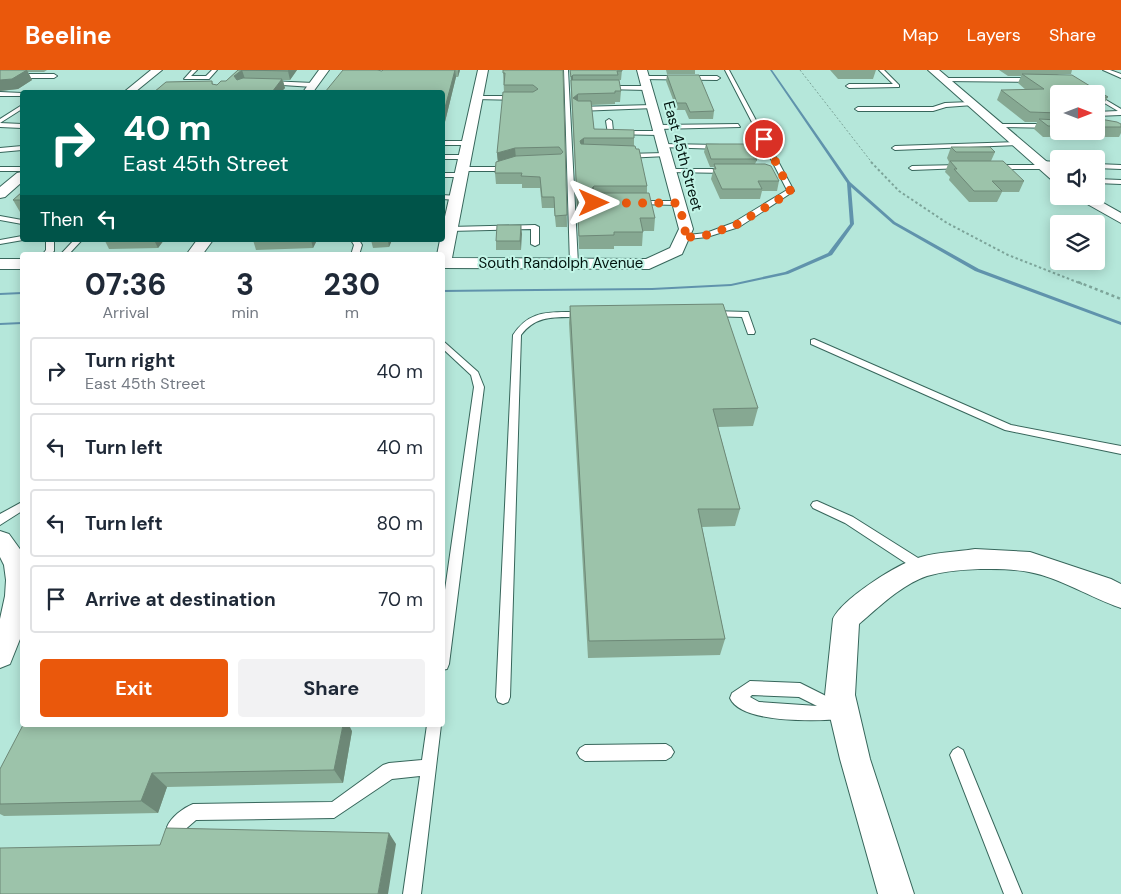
<!DOCTYPE html>
<style>
:root{--surface:#fff;--page:#f2f2f3;--text:#1f2937;--muted:#747a83;--line:#e0e1e3;--accent:#ea580c}
body{margin:0;font-family:"DM Sans",sans-serif;background:var(--page);color:var(--text);height:100vh;display:flex;flex-direction:column;font-size:19px;white-space:nowrap}
*{box-sizing:border-box;margin:0}
p{font-size:16px;color:var(--muted)}
.icon{flex:none;width:28px;height:28px;fill:none;stroke:currentColor;stroke-width:2;stroke-linecap:round;stroke-linejoin:round}
.map{position:relative;flex:1;overflow:hidden}
.drawer{position:absolute;left:20px;top:182px;width:425px;height:475px;display:flex;flex-direction:column;background:var(--surface);border-radius:5px;box-shadow:0 2px 12px #0003}
.drawer>*{flex:none}
.top-card{position:absolute;left:20px;top:20px;width:425px;height:152px;border-radius:5px;box-shadow:0 2px 12px #0003;background:#00695c;color:#fff;overflow:hidden}
.needle{width:32px;rotate:90deg}
.tools{position:absolute;left:1050px;top:15px;display:grid;gap:10px}
.tools a{display:grid;place-items:center;width:55px;height:55px;border-radius:5px;background:var(--surface);box-shadow:0 2px 12px #0003;font-size:25px}
.pin{position:absolute;display:grid;place-items:center;width:42px;height:42px;color:#fff;margin:-21px;border:2px solid #fff;border-radius:50%;box-shadow:0 1px 5px #0007}
.me{position:absolute;width:55px;margin:-28px;rotate:90deg;stroke-linejoin:round;filter:drop-shadow(0 0 4px #0008)}
.turn{display:flex;align-items:center;gap:18px;height:105px;padding:0 20px;font-size:22px}
.turn .icon{width:65px;height:65px;stroke-width:2.5}
.turn b{display:block;font-size:35px;line-height:42px}
.then{display:flex;align-items:center;height:48px;padding:0 20px;background:#0003;gap:10px;font-size:19px}
.eta{display:flex;justify-content:space-evenly;align-items:center;height:85px;text-align:center}
.eta b{font-size:30px;font-weight:700;line-height:35px}
.primary-button{display:flex;gap:10px;margin-top:auto;padding:10px 20px}
.primary-button a{flex:1;height:58px;border-radius:5px;background:var(--accent);color:#fff;font-size:20px;font-weight:700;line-height:58px;text-align:center}
.primary-button a+a{background:var(--page);color:var(--text)}
ul{padding:0;list-style:none}
li{display:flex;align-items:center;gap:15px;height:68px;margin:0 10px 8px;padding:0 10px;border:2px solid var(--line);border-radius:5px}
li div{flex:1}
li b{display:block;font-size:19px}
li em{font-style:normal}
header{display:flex;align-items:center;gap:30px;box-sizing:border-box;height:70px;padding:0 25px;background:var(--accent);color:#fff}
header strong{font-size:24px}
nav{display:flex;gap:28px;margin-inline-start:auto;font-size:18px}
.map>svg:first-child{display:block}
.lines{fill:none;stroke-linecap:round;stroke-linejoin:round}
.stream{fill:#6093ac;fill-rule:evenodd}
.service-casing{stroke:#37665b;stroke-width:2}
.minor-casing{stroke:#37665b;stroke-width:2}
.path-far2{stroke:#7ca499;stroke-width:1;stroke-dasharray:2 2;stroke-linecap:butt}
.path-far1{stroke:#7ca499;stroke-width:2;stroke-dasharray:2.5 2.5;stroke-linecap:butt}
.path{stroke:#7ca499;stroke-width:2.5;stroke-dasharray:3 3;stroke-linecap:butt}
.service{fill:#fff;fill-rule:evenodd}
.minor{fill:#fff;fill-rule:evenodd}
.wall{fill:#86a892}
.shaded-wall{fill:#6d8877}
.building{fill:#9cc3aa;stroke:#6d8877}
.route{stroke:#ea580c;stroke-width:9;stroke-dasharray:0 16.2}
.labels{text-anchor:middle;dominant-baseline:central;stroke-width:4;stroke-linejoin:round;paint-order:stroke}
.far-street-label{font-size:15px;fill:#02140f;stroke:#c2f5e7}
</style>
<header>
<strong>Beeline</strong>
<nav><a>Map</a><a>Layers</a><a>Share</a></nav>
</header>
<div class="map">
<svg width="1121" height="824" viewBox="0 0 1121 824">
<rect width="100%" height="100%" fill="#b5e7da"/>
<g class="lines">
<path class="stream" d="M770,0H772L850,112L895,152L979,199L1121,252V255L975,201L893,154L851,117L854,154L832,185L788,204L731,216L652,220L442,222V220L652,218L731,214L785,202L828,183L850,154L847,113Z
M22,222V224L0,225V223Z
M22,252V254L0,255V253Z"/>
<g class="service-casing">
<path id="service" d="M192,0H197L191,6H206L212,0H217L209,9H184Z
M564,0H568L578,194L574,196L570,194Z
M725,0H729L794,121L739,157L707,167L679,170V166L706,163L733,153L787,120Z
M879,0H884L899,15V17L849,18L846,16L849,14H893Z
M1103,0H1110L1121,4V8Z
M0,4H54L57,6L54,8H0Z
M644,6H717L720,8L717,10L642,9Z
M945,8H1034L1037,10L1034,12L943,11Z
M269,11L313,13L316,15L313,17L267,14Z
M606,16H647L650,18L647,20L604,19Z
M0,22L22,23V26H0Z
M1096,24L1121,39V45L1096,46V42L1118,41L1096,28Z
M477,26H516L519,28L516,30L475,29Z
M971,32L973,35L946,37L933,41H858L855,39L858,37H933L945,33Z
M22,35V39L0,53V49Z
M652,35L654,38L578,41L575,39L578,37Z
M609,49L612,51L613,61H659L662,63L659,65L608,64L606,51Z
M0,53L22,54V58L0,57Z
M738,54L740,57L658,59L655,57L658,55Z
M997,54H1059V58L995,57Z
M442,71H468L471,73L468,75H442Z
M1018,72L1020,73V75L895,80L892,78L895,76Z
M663,74L721,75L724,77L721,79L661,77V75Z
M22,76V80L0,82V78Z
M665,83L667,84V86L625,88L622,86L625,84Z
M442,85H465L468,87L465,89H442Z
M1040,91L1059,92V96L1046,95L1048,97L1045,99H994L991,97L994,95H1043L1038,94L1037,93Z
M510,93L513,95L512,96L495,101H462L459,99L462,97H495Z
M1096,94L1121,95V99L1096,98Z
M961,95L963,96V98L912,100L909,98L912,96Z
M0,97H22V101H0Z
M670,99H727L730,101L727,103L668,102L667,101Z
M442,103H461L464,105L461,107H442Z
M1096,109L1121,110V114L1096,113Z
M442,125L457,126L460,128L457,130L442,129Z
M638,131H678L681,133L678,135L636,134L635,133Z
M0,146L22,150V154L0,150Z
M535,155L539,157V174L535,176L531,174V159L450,161L446,159L450,157Z
M22,166L23,170L0,174V170Z
M46,170H54V181L50,185H42L46,180Z
M74,170H82L68,185H60Z
M351,170H359L362,175L359,185H351L354,175Z
M711,241L748,242L755,262L754,264H748L742,247L708,246L707,244Z
M566,242H585L589,245C585,248 580,248 575,247C553,247 535,246 521,265L510,627L508,632L503,634L498,632L496,627L513,265C527,244 542,242 566,242Z
M814,269L1011,355L1121,376V384L1005,360L811,274V270Z
M442,270L478,302L484,317L449,594L447,599L442,600V541L474,317L471,305L442,278Z
M817,431L853,447L926,493L928,497L926,501L922,502L918,501L845,453L813,438L811,435L813,432Z
M22,432V441L0,455V444Z
M750,611L800,613L848,637L850,642L848,647L843,649C818,651 741,654 730,628L732,623ZM752,625L799,627L817,636L759,632L750,627Z
M427,655H441L421,824H403L420,706L392,709L334,748L196,750L181,763L175,765L169,763L167,757C171,747 183,738 193,734L332,732L383,695L389,693L422,690Z
M666,674L671,677L674,682L671,687L666,690L585,691L580,688L577,683L580,678L585,675Z
M958,677L963,680L1022,824H1004L950,685L953,680Z"/>
</g>
<g class="minor-casing">
<path id="minor" d="M151,0H162L135,22H124Z
M319,0H329L313,22H303Z
M478,0H488L452,188L646,189L670,178L679,159L637,0H647L693,159L682,184L649,199L442,198V185H437L440,170H442V160Z
M928,0H939L1059,102V113L1054,112Z
M22,102V112L5,127L0,128V117L17,103Z
M1073,126H1091L1121,143V153Z
M197,170H213L202,185H186Z
M0,189H22V199H0Z
M0,461L9,464L22,482V564L10,594L0,598V549L5,526L6,510L4,495L0,487Z
M975,479L1030,482L1111,509L1121,514V538C1091,528 1061,508 1029,502C1003,497 953,498 927,506C901,515 879,537 859,554L855,625L870,689L914,824H878L840,689L825,625L833,549C842,529 898,493 921,487C938,482 957,482 975,479Z"/>
</g>
<path class="path-far2" d="M800,0L873,94"/>
<path class="path-far1" d="M871,92L899,121L947,153L1008,185L1082,214"/>
<path class="path" d="M1078,212L1121,229"/>
<use href="#service" class="service"/>
<use href="#minor" class="minor"/>
</g>
<path class="wall" d="M0,0H47L44,2H28L32,10L18,19L0,21Z
M238,0H297L290,10H283L285,18L281,22H154L166,12L212,11L213,14L217,15L221,11H226Z
M383,0H460L458,7H456L442,64V22L340,4L382,1Z
M563,0L567,157H556L554,138H542L540,118H522V114H496L495,103L498,91L497,83L504,22L503,3Z
M570,0H622L621,10H618L621,21L620,32H615V34L591,35L594,59L634,68V76L647,116V123L655,148L654,161H643L642,176H614V179H579Z
M666,0H695V4H667Z
M830,0H876L873,9H838Z
M999,0H1072L1071,4H1057L1108,27L1102,37H1096V24H1059V61H1096V57H1121V63L1119,67H1043L1034,59L1037,52H1025L997,30L1001,20H1026L1018,13L1021,6H1008Z
M667,5L714,41L713,49H689L685,40H677L666,11Z
M706,74H754L757,90L755,94L779,111L777,121H762L760,129H720L711,109L714,97H710L704,82Z
M951,77L995,82L991,91L1024,111L1019,122H1002L997,132H969L949,110L950,107L945,102L949,92L947,88Z
M22,122V142H20L13,130Z
M521,155V180H496V171Z
M105,170H164L158,178L109,179L105,171Z
M253,170H317L313,178L256,180Z
M371,170H392L389,177L373,178Z
M570,236L758,338L753,356L718,357L740,439L735,456L702,457L725,569L720,585L588,588L569,253Z
M352,661L343,713L167,717L158,743L4,746L0,744V734Z"/>
<path class="shaded-wall" d="M27,0L32,10L18,19L0,21V10Z
M242,0L245,9L237,15L234,6Z
M289,0H297L290,10L288,1Z
M455,0L456,7L442,64V49Z
M458,0H460L458,7Z
M573,5V14L571,10V16V7Z
M282,9L285,18L281,22H272Z
M578,24V35L573,28Z
M584,68V80L580,83V71Z
M515,78L516,89L498,94L497,83Z
M758,83L757,90L756,91V89L755,86Z
M594,116V129L590,120Z
M521,155L522,164L521,180L520,171Z
M154,170H164L158,178Z
M311,170H317L313,178Z
M388,170H392L389,177Z
M343,655H349L352,661L343,713L334,700Z
M152,703L167,717L158,743L141,731Z
M389,763L396,774L388,824H378Z"/>
<path class="building" d="M0,0H27L12,9L0,10Z
M238,0H289L288,1L242,0L234,6L237,10L243,8L282,9L272,22H154L166,12L212,11V14L217,15L221,11H226Z
M343,0H377L382,1L383,0H455L442,49V22H325Z
M503,0H563L567,145L555,146L554,127H542L540,107L521,106L522,103H495L496,92L516,86L561,84L563,82L559,77L515,78L497,83L503,22H533L538,19L533,15H504L505,3H503Z
M570,0H622V1H617L618,5H573L571,7Z
M1022,4L1072,5L1108,27H1096V24H1059V43L1030,42L1001,20L1044,19Z
M667,5H699L714,41L690,42L686,33H677Z
M571,10H619L621,21H615V23L578,24L573,28L578,31H591L594,59L634,60V68H584L580,71L581,74L635,76L636,79H639L647,116H594L590,120L592,123H649L655,148H640L643,162H614V165L579,166Z
M1096,38L1103,42L1100,44V49L1117,52L1121,54V57H1096Z
M1039,49L1059,50V56H1048Z
M706,74H754L758,83L755,86L756,89H711Z
M951,77H990L995,82H956Z
M950,91H1003L1024,111H992L1002,121H974L954,99H957Z
M714,94H765L771,96L779,111H758L762,119H722L713,99H716Z
M22,122V130H13Z
M497,155H521L520,171H496Z
M105,170H137L105,171Z
M723,234L758,338L713,339L740,439H698L725,569L589,571L570,236Z
M23,655H343L334,700L152,703L141,731L0,734V699Z
M166,758L389,763L378,824H0V778L160,775Z"/>
<g class="lines">
<path class="route" d="M594,133H678L686,159L682,168L707,165L736,155L791,122L764,69"/>
</g>
<g class="labels">
<g class="far-street-label">
<text transform="translate(683 86) rotate(75)">East 45th Street</text>
<text x="561" y="193">South Randolph Avenue</text>
</g>
</g>
</svg>
<div class="tools">
<a><svg class="needle" viewBox="-14 -14 28 28"><path d="M0-13l5 13h-10z" fill="#e53935"/><path d="M0 13l5-13h-10z" fill="#747a83"/></svg></a>
<a><svg class="icon" aria-label="sound" viewBox="0 0 24 24"><path d="M4 9h4l5-4v14l-5-4H4zM17 9q2 3 0 6"/></svg></a>
<a><svg class="icon" aria-label="layers" viewBox="0 0 24 24"><path d="M12 4l9 5-9 5-9-5zM3 14l9 5 9-5"/></svg></a>
</div>
<div class="pin" style="left:764px;top:69px;background:#d93025"><svg class="icon" aria-label="arrive" viewBox="0 0 24 24"><path d="M6 21V4h12l-3 4 3 4H6"/></svg></div>
<svg class="me" style="left:594px;top:133px" viewBox="-20 -20 40 40"><path d="M0-17L14 15 0 8-14 15z" fill="#ea580c" stroke="#fff" stroke-width="4"/></svg>
<div class="top-card">
<div class="turn"><svg class="icon" aria-label="right" viewBox="0 0 24 24"><path d="M7 20v-9h11M14 6l5 5-5 5"/></svg><div><b>40 m</b>East 45th Street</div></div>
<div class="then">Then<svg class="icon" aria-label="left" viewBox="0 0 24 24"><path d="M17 20v-9H6M10 6l-5 5 5 5"/></svg></div>
</div>
<section class="drawer">
<div class="eta">
<div><b>07:36</b><p>Arrival</p></div>
<div><b>3</b><p>min</p></div>
<div><b>230</b><p>m</p></div>
</div>
<ul>
<li><svg class="icon" aria-label="right" viewBox="0 0 24 24"><path d="M7 20v-9h11M14 6l5 5-5 5"/></svg><div><b>Turn right</b><p>East 45th Street</p></div><em>40 m</em></li>
<li><svg class="icon" aria-label="left" viewBox="0 0 24 24"><path d="M17 20v-9H6M10 6l-5 5 5 5"/></svg><div><b>Turn left</b></div><em>40 m</em></li>
<li><svg class="icon" aria-label="left" viewBox="0 0 24 24"><path d="M17 20v-9H6M10 6l-5 5 5 5"/></svg><div><b>Turn left</b></div><em>80 m</em></li>
<li><svg class="icon" aria-label="arrive" viewBox="0 0 24 24"><path d="M6 21V4h12l-3 4 3 4H6"/></svg><div><b>Arrive at destination</b></div><em>70 m</em></li>
</ul>
<div class="primary-button"><a>Exit</a><a>Share</a></div>
</section>
</div>
